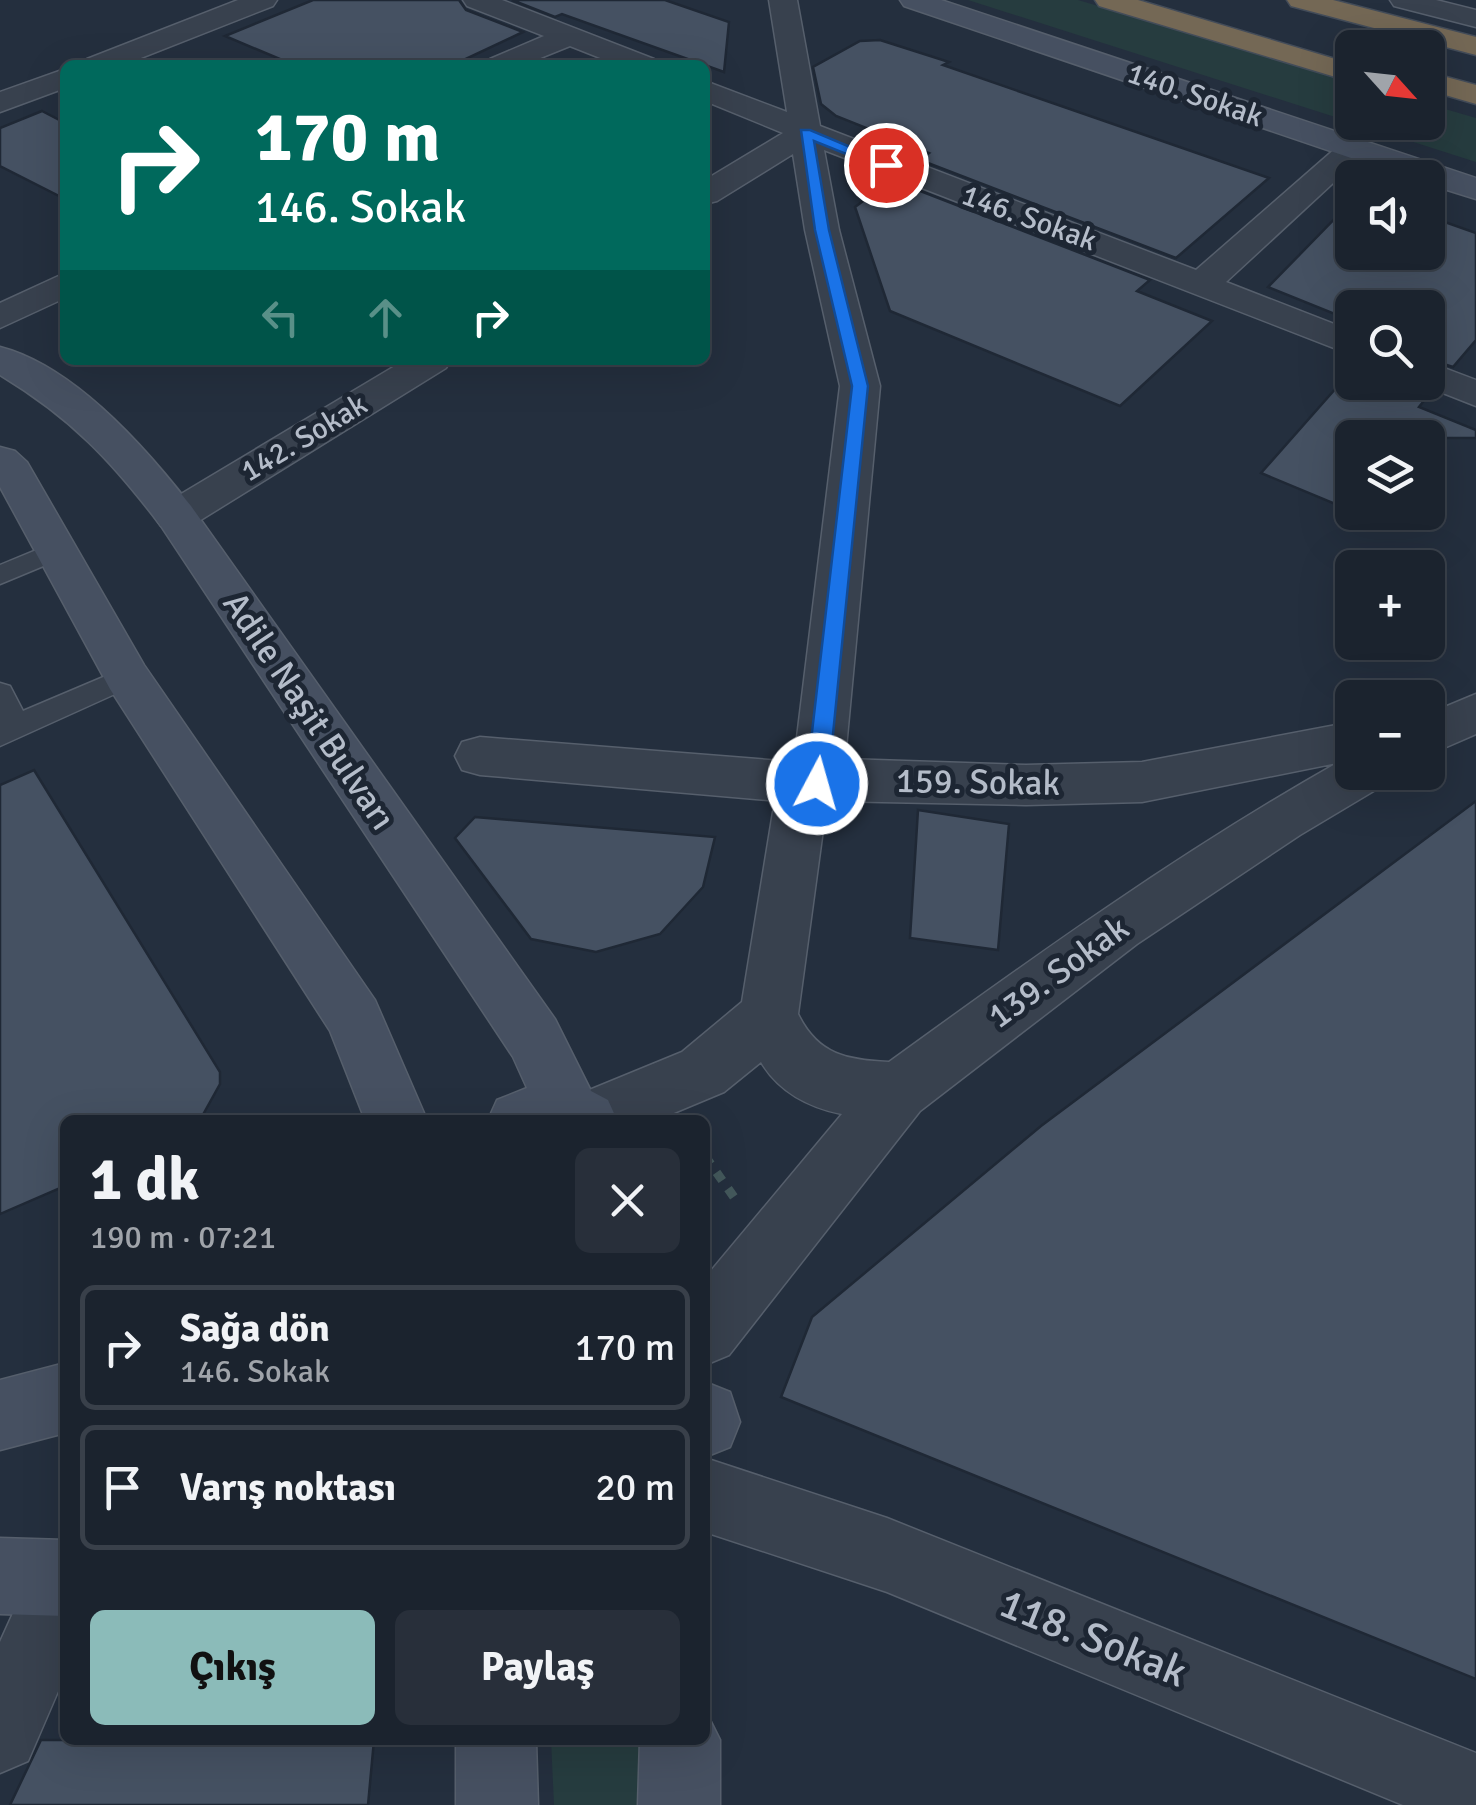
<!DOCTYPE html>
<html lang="tr">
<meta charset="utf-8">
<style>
:root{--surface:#1b232e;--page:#282f3a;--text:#f1f3f6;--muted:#a0a4aa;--line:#39404a;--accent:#8bbbb9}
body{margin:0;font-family:Signika,sans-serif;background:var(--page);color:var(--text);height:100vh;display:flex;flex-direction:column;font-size:38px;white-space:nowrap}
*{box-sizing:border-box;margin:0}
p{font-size:32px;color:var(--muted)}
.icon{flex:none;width:55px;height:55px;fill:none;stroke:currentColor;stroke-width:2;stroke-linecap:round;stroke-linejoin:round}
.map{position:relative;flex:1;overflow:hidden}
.details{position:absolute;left:60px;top:1115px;width:650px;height:630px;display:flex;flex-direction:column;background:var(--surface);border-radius:15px;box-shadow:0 10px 40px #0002,0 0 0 2px var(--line)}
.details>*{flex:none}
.top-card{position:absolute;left:60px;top:60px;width:650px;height:305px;border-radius:15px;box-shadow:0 10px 40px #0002,0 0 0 2px var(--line);background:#00695c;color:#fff;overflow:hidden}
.needle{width:65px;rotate:117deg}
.buttons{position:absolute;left:1335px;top:30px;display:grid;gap:20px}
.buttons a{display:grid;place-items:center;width:110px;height:110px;border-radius:15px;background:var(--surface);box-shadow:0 10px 40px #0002,0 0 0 2px var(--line);font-size:50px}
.pin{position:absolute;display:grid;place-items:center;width:85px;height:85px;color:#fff;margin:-42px;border:5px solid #fff;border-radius:50%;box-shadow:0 2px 10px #0007}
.me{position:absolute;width:110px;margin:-55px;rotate:6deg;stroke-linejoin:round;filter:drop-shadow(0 0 8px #0008)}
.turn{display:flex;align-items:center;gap:35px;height:210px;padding:0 30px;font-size:45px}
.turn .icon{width:130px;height:130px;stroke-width:2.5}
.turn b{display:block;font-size:70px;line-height:85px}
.lanes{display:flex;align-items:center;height:95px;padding:0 30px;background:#0003;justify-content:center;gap:50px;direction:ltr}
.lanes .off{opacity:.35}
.round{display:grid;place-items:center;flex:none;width:105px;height:105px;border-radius:15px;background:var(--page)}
.headline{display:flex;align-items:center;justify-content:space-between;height:170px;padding:0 30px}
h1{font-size:60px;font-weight:700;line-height:75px}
.primary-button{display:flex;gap:20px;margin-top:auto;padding:20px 30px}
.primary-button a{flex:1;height:115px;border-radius:15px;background:var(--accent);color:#111;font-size:40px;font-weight:700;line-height:115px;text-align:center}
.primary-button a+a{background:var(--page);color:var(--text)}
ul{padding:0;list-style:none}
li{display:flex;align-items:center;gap:30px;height:125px;margin:0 20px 15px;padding:0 10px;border:5px solid var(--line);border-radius:15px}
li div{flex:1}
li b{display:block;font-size:38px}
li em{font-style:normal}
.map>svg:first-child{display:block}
.green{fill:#263c3f}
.building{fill:#455162;stroke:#1f2835;stroke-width:2.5}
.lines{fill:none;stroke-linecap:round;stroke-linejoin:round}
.lane-casing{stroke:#565f6c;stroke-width:3}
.street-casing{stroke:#565f6c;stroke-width:3}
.secondary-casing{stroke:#565f6c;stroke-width:3}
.highway-casing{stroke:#434c59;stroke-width:3}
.path{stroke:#44595c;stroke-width:9;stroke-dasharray:10 10;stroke-linecap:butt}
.lane{fill:#38414e;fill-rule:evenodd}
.street{fill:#38414e;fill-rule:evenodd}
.secondary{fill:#465061;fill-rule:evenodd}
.highway{fill:#746855;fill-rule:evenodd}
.route{fill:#1a73e8;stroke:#114b97;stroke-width:2.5}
.labels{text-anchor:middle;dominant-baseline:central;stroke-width:10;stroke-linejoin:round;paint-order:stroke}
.far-street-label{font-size:30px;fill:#b4bcc9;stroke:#1d2633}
.street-label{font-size:35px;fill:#b4bcc9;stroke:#1d2633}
.near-street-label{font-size:42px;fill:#b4bcc9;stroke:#1d2633}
</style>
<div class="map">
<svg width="1476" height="1805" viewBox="0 0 1476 1805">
<rect width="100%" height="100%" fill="#242f3e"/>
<path class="green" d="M968,0H1078L1352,81V122H1428V104L1476,118V162Z
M551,1740H644L642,1805H554Z"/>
<path class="building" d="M313,0H459L466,10L523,32L453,65H294L225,36Z
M512,0H665L729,22L724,72L562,14L555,17Z
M880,40L949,62L943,65L1269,178L1176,258L920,160L929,153L836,116L821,104L813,67L860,41Z
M42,111L65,123V199L0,166V128Z
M892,180L1150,280L1137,291L1212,321L1120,406L890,311L855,207Z
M1352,201V252H1428V211L1442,217L1439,220L1476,233V340L1453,367L1428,359V308H1352V321L1268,287Z
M1352,370V382H1412L1431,392L1419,407L1476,430V438H1352V511L1261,473Z
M34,770L220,1072V1084L200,1120H65V1186L0,1214V785Z
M1476,801V1679L781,1397L812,1317L1041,1126Z
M918,810L1009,824L998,950L910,938Z
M475,817L715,837L703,887L660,934L596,952L531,939L455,838Z
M41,1740H374L368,1805H10Z"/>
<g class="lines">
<g class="lane-casing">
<path id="lane" d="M56,542L65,545L69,551L65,557L0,584V565Z
M127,667L137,670L141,677L137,684L0,746V683L10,686L23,711Z"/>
</g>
<g class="street-casing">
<path id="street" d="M238,0H277L273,6L123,65H82L87,59Z
M463,0H502L654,59L659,65H618L570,46L523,65H485L490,59L544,36L467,6Z
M769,0H797L820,126L1196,270L1344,141H1366L1371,148L1226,282L1352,331V355L824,150L839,230L880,386L845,759L1026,765L1142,762L1352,722V772H1389L1382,786L1300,835L1137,944L920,1111L729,1355L705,1365V1278L842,1114C808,1107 779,1092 761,1062L724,1092L657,1120H556L565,1100L682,1052L742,1002L773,812L779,801L480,775L462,770L455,756L462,742L480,737L794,762L840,386L805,230L793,154L717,201L705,204V180L783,133L705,101V81L787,112ZM1337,763C1180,852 1035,956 889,1062C847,1060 818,1055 798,1014L825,815L833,801L1026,805L1142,802Z
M1390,0H1436L1476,10V27L1394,6Z
M65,69V88L0,112V92Z
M65,273V298L0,328V303Z
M405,360H451L446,368L191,526L176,530L161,526L154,516L161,506Z
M1428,362L1476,380V406L1415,382H1428Z
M1476,694V734L1428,755V714Z
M705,1458L887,1518L1476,1753V1805H1403L887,1592L705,1532Z
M65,1547V1675L28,1761L0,1773V1642L38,1558Z"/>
</g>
<g class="secondary-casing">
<path id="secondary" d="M900,0H941L1476,178V199L1428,184V178H1410L904,6Z
M0,347C74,366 146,448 191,506L555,1019L591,1091L608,1100L617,1120H488L497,1100L527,1088L513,1057L161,526C111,460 71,418 0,375Z
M0,447L15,451L27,462L144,665L375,1000L427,1120H365L330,1031L110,689L0,487Z
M65,1363V1433L0,1450V1380Z
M705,1382L730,1392L740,1422L730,1447L705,1457Z
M0,1538L65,1540V1616L0,1614Z
M705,1710L720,1740V1805H638L640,1740H705Z
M456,1740H536L538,1805H456Z"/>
</g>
<g class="highway-casing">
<path id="highway" d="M1095,0H1138L1352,64V82L1099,6Z
M1287,0H1333L1476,37V55L1291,6Z
M1428,72L1476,85V104L1428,90Z"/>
</g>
<path class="path" d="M705,1156L736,1200"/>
<use href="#lane" class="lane"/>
<use href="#street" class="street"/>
<use href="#secondary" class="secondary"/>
<use href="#highway" class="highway"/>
</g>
<path class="route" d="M801,130H810L893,165L881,168L814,141L829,230L868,386L828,784L817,793L806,784L852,386L815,230Z"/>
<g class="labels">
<g class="far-street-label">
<text transform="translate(1195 95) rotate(19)">140. Sokak</text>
<text transform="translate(1029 218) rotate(20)">146. Sokak</text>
<text transform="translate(304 438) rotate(-31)">142. Sokak</text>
</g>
<g class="street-label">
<text transform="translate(309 711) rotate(56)">Adile Naşit Bulvarı</text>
<text transform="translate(978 782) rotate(1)">159. Sokak</text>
<text transform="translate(1058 972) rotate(-36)">139. Sokak</text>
</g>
<g class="near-street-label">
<text transform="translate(1093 1638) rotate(22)">118. Sokak</text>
</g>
</g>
</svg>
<div class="buttons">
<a><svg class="needle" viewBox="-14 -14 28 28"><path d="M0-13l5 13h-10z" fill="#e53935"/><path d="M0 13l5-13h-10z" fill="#a0a4aa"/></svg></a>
<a><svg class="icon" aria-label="sound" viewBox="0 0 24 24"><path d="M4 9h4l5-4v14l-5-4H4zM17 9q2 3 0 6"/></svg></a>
<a><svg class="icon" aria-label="search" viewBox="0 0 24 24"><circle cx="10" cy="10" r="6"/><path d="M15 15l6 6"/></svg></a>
<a><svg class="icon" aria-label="layers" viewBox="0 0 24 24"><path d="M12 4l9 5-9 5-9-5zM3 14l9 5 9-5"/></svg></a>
<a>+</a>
<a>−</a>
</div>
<div class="pin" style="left:886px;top:165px;background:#d93025"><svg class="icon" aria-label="arrive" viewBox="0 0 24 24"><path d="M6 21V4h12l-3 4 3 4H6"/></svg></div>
<svg class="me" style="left:817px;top:784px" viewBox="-20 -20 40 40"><circle r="17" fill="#1a73e8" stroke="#fff" stroke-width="3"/><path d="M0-11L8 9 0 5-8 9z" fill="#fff"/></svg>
<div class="top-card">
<div class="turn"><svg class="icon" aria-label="right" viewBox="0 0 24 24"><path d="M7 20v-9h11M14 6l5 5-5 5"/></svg><div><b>170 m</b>146. Sokak</div></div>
<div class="lanes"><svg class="icon off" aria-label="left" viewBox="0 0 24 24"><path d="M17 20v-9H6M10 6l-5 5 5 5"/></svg><svg class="icon off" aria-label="ahead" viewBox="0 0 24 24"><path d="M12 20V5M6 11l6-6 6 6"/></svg><svg class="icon" aria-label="right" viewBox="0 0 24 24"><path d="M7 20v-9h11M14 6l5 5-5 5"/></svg></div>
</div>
<section class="details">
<div class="headline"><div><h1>1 dk</h1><p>190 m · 07:21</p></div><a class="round"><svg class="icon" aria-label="close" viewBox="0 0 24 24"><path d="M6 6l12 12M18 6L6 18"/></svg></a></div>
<ul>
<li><svg class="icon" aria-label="right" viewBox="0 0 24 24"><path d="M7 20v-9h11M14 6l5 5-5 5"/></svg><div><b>Sağa dön</b><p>146. Sokak</p></div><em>170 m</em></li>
<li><svg class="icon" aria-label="arrive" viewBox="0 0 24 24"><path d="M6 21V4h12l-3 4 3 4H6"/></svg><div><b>Varış noktası</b></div><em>20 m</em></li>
</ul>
<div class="primary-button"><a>Çıkış</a><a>Paylaş</a></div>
</section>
</div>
